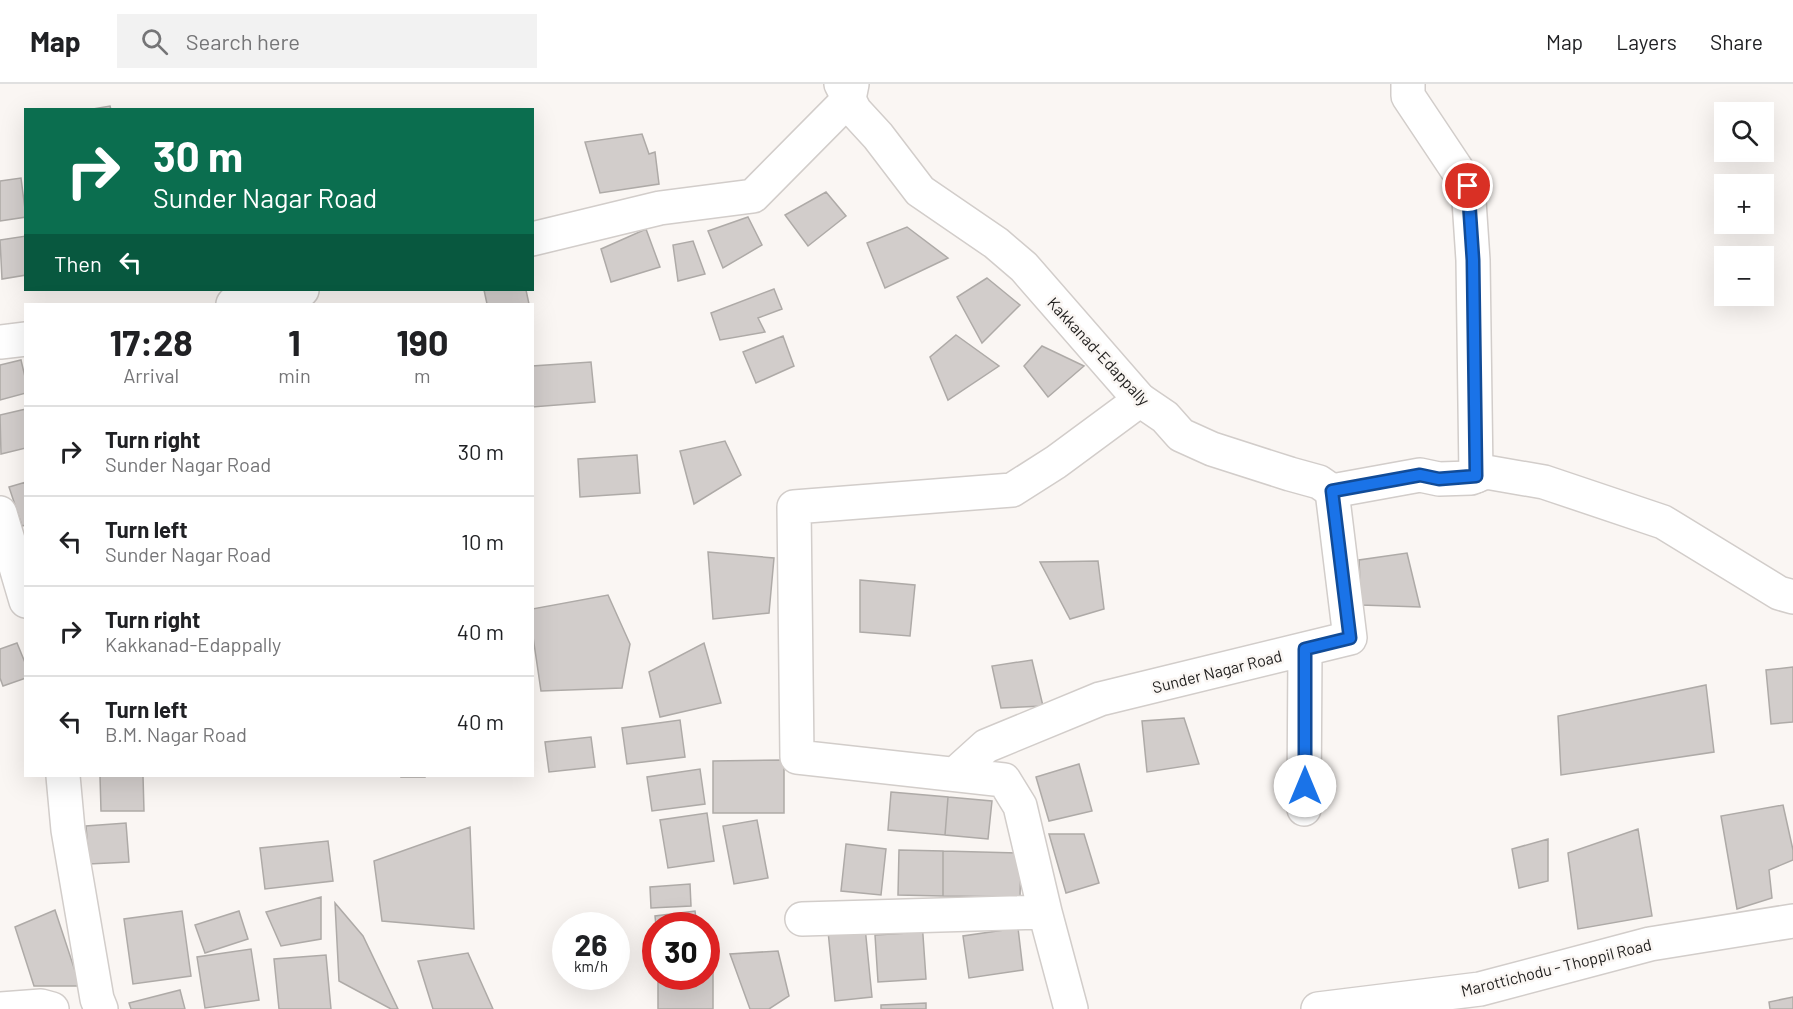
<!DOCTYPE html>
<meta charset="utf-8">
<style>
:root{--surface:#fff;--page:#f2f2f2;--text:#202124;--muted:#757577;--line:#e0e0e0}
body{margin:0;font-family:Barlow,sans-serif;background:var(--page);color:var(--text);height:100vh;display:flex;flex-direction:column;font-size:22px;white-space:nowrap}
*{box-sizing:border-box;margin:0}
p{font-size:20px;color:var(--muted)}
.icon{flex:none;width:33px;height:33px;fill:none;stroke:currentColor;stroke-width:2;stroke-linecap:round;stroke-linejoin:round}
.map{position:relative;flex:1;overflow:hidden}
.details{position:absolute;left:24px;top:219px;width:510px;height:474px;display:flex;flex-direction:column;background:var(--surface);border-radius:0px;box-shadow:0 6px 24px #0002}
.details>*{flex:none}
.top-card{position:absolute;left:24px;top:24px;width:510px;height:183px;border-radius:0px;box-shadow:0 6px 24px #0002;background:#0b6e4f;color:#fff;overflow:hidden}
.fabs{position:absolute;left:1714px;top:18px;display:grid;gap:12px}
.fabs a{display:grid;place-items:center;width:60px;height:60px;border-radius:0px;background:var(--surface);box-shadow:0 6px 24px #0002;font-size:30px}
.speed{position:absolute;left:552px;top:828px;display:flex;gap:12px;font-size:30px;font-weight:700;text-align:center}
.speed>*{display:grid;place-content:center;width:78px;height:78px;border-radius:50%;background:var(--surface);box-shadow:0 6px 24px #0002;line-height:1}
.speed small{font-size:15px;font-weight:400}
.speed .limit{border:9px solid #d22;background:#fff;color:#111}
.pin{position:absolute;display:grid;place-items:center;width:51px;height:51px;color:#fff;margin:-26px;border:3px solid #fff;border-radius:50%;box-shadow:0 2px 6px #0007}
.me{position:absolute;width:66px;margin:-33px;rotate:0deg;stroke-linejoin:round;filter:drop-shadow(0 0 4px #0008)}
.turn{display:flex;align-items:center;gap:21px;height:126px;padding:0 30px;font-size:27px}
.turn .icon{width:78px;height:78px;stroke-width:2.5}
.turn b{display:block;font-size:42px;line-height:51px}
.then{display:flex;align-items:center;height:57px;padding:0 30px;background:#0003;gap:12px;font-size:22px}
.eta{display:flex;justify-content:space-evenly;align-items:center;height:102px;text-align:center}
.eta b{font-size:36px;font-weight:700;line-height:42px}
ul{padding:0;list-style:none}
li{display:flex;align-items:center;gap:18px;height:90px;padding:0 30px;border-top:2px solid var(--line)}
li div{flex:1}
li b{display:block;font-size:22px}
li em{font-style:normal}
header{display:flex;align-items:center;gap:36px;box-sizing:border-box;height:84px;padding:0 30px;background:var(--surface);border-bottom:2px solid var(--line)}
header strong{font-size:28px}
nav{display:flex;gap:33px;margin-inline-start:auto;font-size:21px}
.search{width:420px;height:54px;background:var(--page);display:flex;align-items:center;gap:15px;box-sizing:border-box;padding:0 21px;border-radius:0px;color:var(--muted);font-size:22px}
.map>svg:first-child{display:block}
.building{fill:#d2cdcb;stroke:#aeaaa7;stroke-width:1.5}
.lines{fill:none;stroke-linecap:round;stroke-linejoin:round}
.minor-casing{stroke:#d2cdca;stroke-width:36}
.tertiary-casing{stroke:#d2cdca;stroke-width:36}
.minor{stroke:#fff;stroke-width:33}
.tertiary{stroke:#fff;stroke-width:33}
.route-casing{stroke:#114b97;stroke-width:15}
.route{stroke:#1a73e8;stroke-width:10}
.labels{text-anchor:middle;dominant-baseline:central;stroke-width:5;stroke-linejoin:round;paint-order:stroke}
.street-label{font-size:16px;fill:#1f1e1d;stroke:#faf6f3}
</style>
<header>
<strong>Map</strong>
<div class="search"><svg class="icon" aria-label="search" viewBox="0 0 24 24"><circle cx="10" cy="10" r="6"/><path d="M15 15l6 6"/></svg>Search here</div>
<nav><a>Map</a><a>Layers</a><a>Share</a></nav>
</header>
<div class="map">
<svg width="1793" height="925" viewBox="0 0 1793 925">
<rect width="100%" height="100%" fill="#faf6f3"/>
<path class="building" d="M110,22L111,26H87Z
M642,50L649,70L655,68L659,100L600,109L585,58Z
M21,94L26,133L0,137V97Z
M826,108L846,132L808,162L785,131Z
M748,133L762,161L723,184L708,147Z
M907,143L948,174L885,204L867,159Z
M646,145L660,183L611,198L601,165Z
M26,152V191L2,195L0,156Z
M693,157L705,190L678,197L673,161Z
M987,194L1020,221L982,259L957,213Z
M774,205L782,225L758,234L765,248L720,256L711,229Z
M484,206H526L529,220H487Z
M956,251L999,282L948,316L930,273Z
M783,252L794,282L756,299L743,268Z
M1042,262L1084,282L1048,313L1024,282Z
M21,276L26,297V309L0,316V281Z
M591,278L595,318L532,323V282Z
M26,325V364L1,370L0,331Z
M725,357L741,391L694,420L680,367Z
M637,371L640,409L580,413L578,375Z
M26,398V441L22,442L9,403Z
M708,468L774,474L769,529L713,535Z
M1407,469L1420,523L1361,521L1359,476Z
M1098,477L1104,525L1070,535L1040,478Z
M860,496L915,501L910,552L860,548Z
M608,511L630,560L622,604L541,607L532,546V525Z
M17,559L26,581V594L3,602L0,594V565Z
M704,559L721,619L660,633L649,588Z
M1032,576L1043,622L1001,624L992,582Z
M1793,583V638L1771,640L1766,586Z
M1706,601L1714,668L1561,691L1558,632Z
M1184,634L1199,680L1147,688L1142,637Z
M680,636L685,673L627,680L622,644Z
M591,653L595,683L549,688L545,658Z
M784,676V729H713V677Z
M1079,680L1092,727L1049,737L1036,693Z
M700,685L705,720L652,727L647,693Z
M100,692H143L144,727H101Z
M401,692H425V693H401Z
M891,708L948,713L945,751L888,746Z
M948,713L992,717L988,755L945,751Z
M1783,721L1793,766V776L1769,786L1772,814L1737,825L1721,732Z
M707,729L714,777L668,784L660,736Z
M757,736L768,794L734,800L723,742Z
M126,739L129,778L89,780L86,742Z
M470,743L474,845L382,837L374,777Z
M1638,745L1652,832L1578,845L1568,769Z
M1049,750H1084L1099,799L1066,809Z
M1548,755V797L1519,804L1512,765Z
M328,757L333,797L265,805L260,764Z
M846,760L886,765L881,811L841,807Z
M899,766L943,767V812L898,811Z
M943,767L1021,769L1020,813L943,812Z
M690,800L691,822L651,824L650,803Z
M321,813V855L281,862L266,828Z
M335,819L363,852L398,925H391L339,897Z
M55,826L80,902H34L15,843Z
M182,827L191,892L133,900L124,835Z
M239,827L248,855L205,869L195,841Z
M695,827L697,842H656L655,832Z
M922,837L926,895L878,898L875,851L907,849L906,838Z
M865,843L872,913L835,917L828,847Z
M1018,844L1023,886L969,894L963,852Z
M251,865L259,916L205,924L197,873Z
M778,867L789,912L769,925H750L730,870Z
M468,869L493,925H433L418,877Z
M326,871L331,925H279L274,875Z
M706,877H713V925H658V892H706Z
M180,906L185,925H131L129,919Z
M1793,913V925H1770L1769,918Z
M926,919V925H881V921Z"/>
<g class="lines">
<g class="minor-casing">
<path id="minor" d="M1408,0V12L1468,102L1473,176L1476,392
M532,155L660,124L753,112L849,15L852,0
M233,220L302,206
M0,258L26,255
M0,429L26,517
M955,690L986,662L1100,615L1350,554L1332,407
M63,692L68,746L97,915L101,925
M1304,725L1305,565
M802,835L1045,828
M0,925L41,922L52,925
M1071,925L1045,828L1020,722L1004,696L797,673L794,423L1012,406L1056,378L1140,316
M1318,925L1480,905L1650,860L1793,837"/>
</g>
<g class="tertiary-casing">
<path id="tertiary" d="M841,0L855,27L878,52L920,107L996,159L1024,183L1140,316L1165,333L1181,351L1212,365L1290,390L1319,398L1332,407L1420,391L1439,395L1471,394L1486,388L1544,398L1663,438L1779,509L1793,513"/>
</g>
<use href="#minor" class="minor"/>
<use href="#tertiary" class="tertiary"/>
</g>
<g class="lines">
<g class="route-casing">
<path id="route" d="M1305,702V565L1350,554L1332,407L1420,391L1439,395L1476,392L1473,176L1468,102"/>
</g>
<use href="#route" class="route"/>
</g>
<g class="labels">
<g class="street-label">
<text transform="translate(1099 267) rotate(47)">Kakkanad-Edappally</text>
<text transform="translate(1217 587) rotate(-14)">Sunder Nagar Road</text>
<text transform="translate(1556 883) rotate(-14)">Marottichodu - Thoppil Road</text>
</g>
</g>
</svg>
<div class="fabs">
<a><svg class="icon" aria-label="search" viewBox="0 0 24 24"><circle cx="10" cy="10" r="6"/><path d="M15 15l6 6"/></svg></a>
<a>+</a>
<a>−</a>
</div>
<div class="speed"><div>26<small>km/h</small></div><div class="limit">30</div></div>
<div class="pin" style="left:1468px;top:102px;background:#d93025"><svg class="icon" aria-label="arrive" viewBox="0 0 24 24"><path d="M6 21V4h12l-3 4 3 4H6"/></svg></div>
<svg class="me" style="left:1305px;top:702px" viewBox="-20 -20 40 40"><circle r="19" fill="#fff"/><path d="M0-13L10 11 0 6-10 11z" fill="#1a73e8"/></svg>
<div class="top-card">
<div class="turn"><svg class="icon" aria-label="right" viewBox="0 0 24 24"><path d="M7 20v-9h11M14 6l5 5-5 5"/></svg><div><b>30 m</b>Sunder Nagar Road</div></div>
<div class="then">Then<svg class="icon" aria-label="left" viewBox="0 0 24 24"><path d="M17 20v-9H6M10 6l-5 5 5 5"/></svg></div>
</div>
<section class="details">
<div class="eta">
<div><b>17:28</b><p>Arrival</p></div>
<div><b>1</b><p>min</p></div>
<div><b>190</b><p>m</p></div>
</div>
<ul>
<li><svg class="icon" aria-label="right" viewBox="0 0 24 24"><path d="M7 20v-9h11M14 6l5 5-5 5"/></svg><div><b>Turn right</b><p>Sunder Nagar Road</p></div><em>30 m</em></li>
<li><svg class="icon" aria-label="left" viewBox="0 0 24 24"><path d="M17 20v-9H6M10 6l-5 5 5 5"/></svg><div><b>Turn left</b><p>Sunder Nagar Road</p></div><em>10 m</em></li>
<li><svg class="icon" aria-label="right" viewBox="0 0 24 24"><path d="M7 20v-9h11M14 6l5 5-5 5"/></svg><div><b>Turn right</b><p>Kakkanad-Edappally</p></div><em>40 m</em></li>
<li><svg class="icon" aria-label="left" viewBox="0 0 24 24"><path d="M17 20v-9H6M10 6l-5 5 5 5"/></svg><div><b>Turn left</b><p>B.M. Nagar Road</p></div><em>40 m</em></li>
</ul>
</section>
</div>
